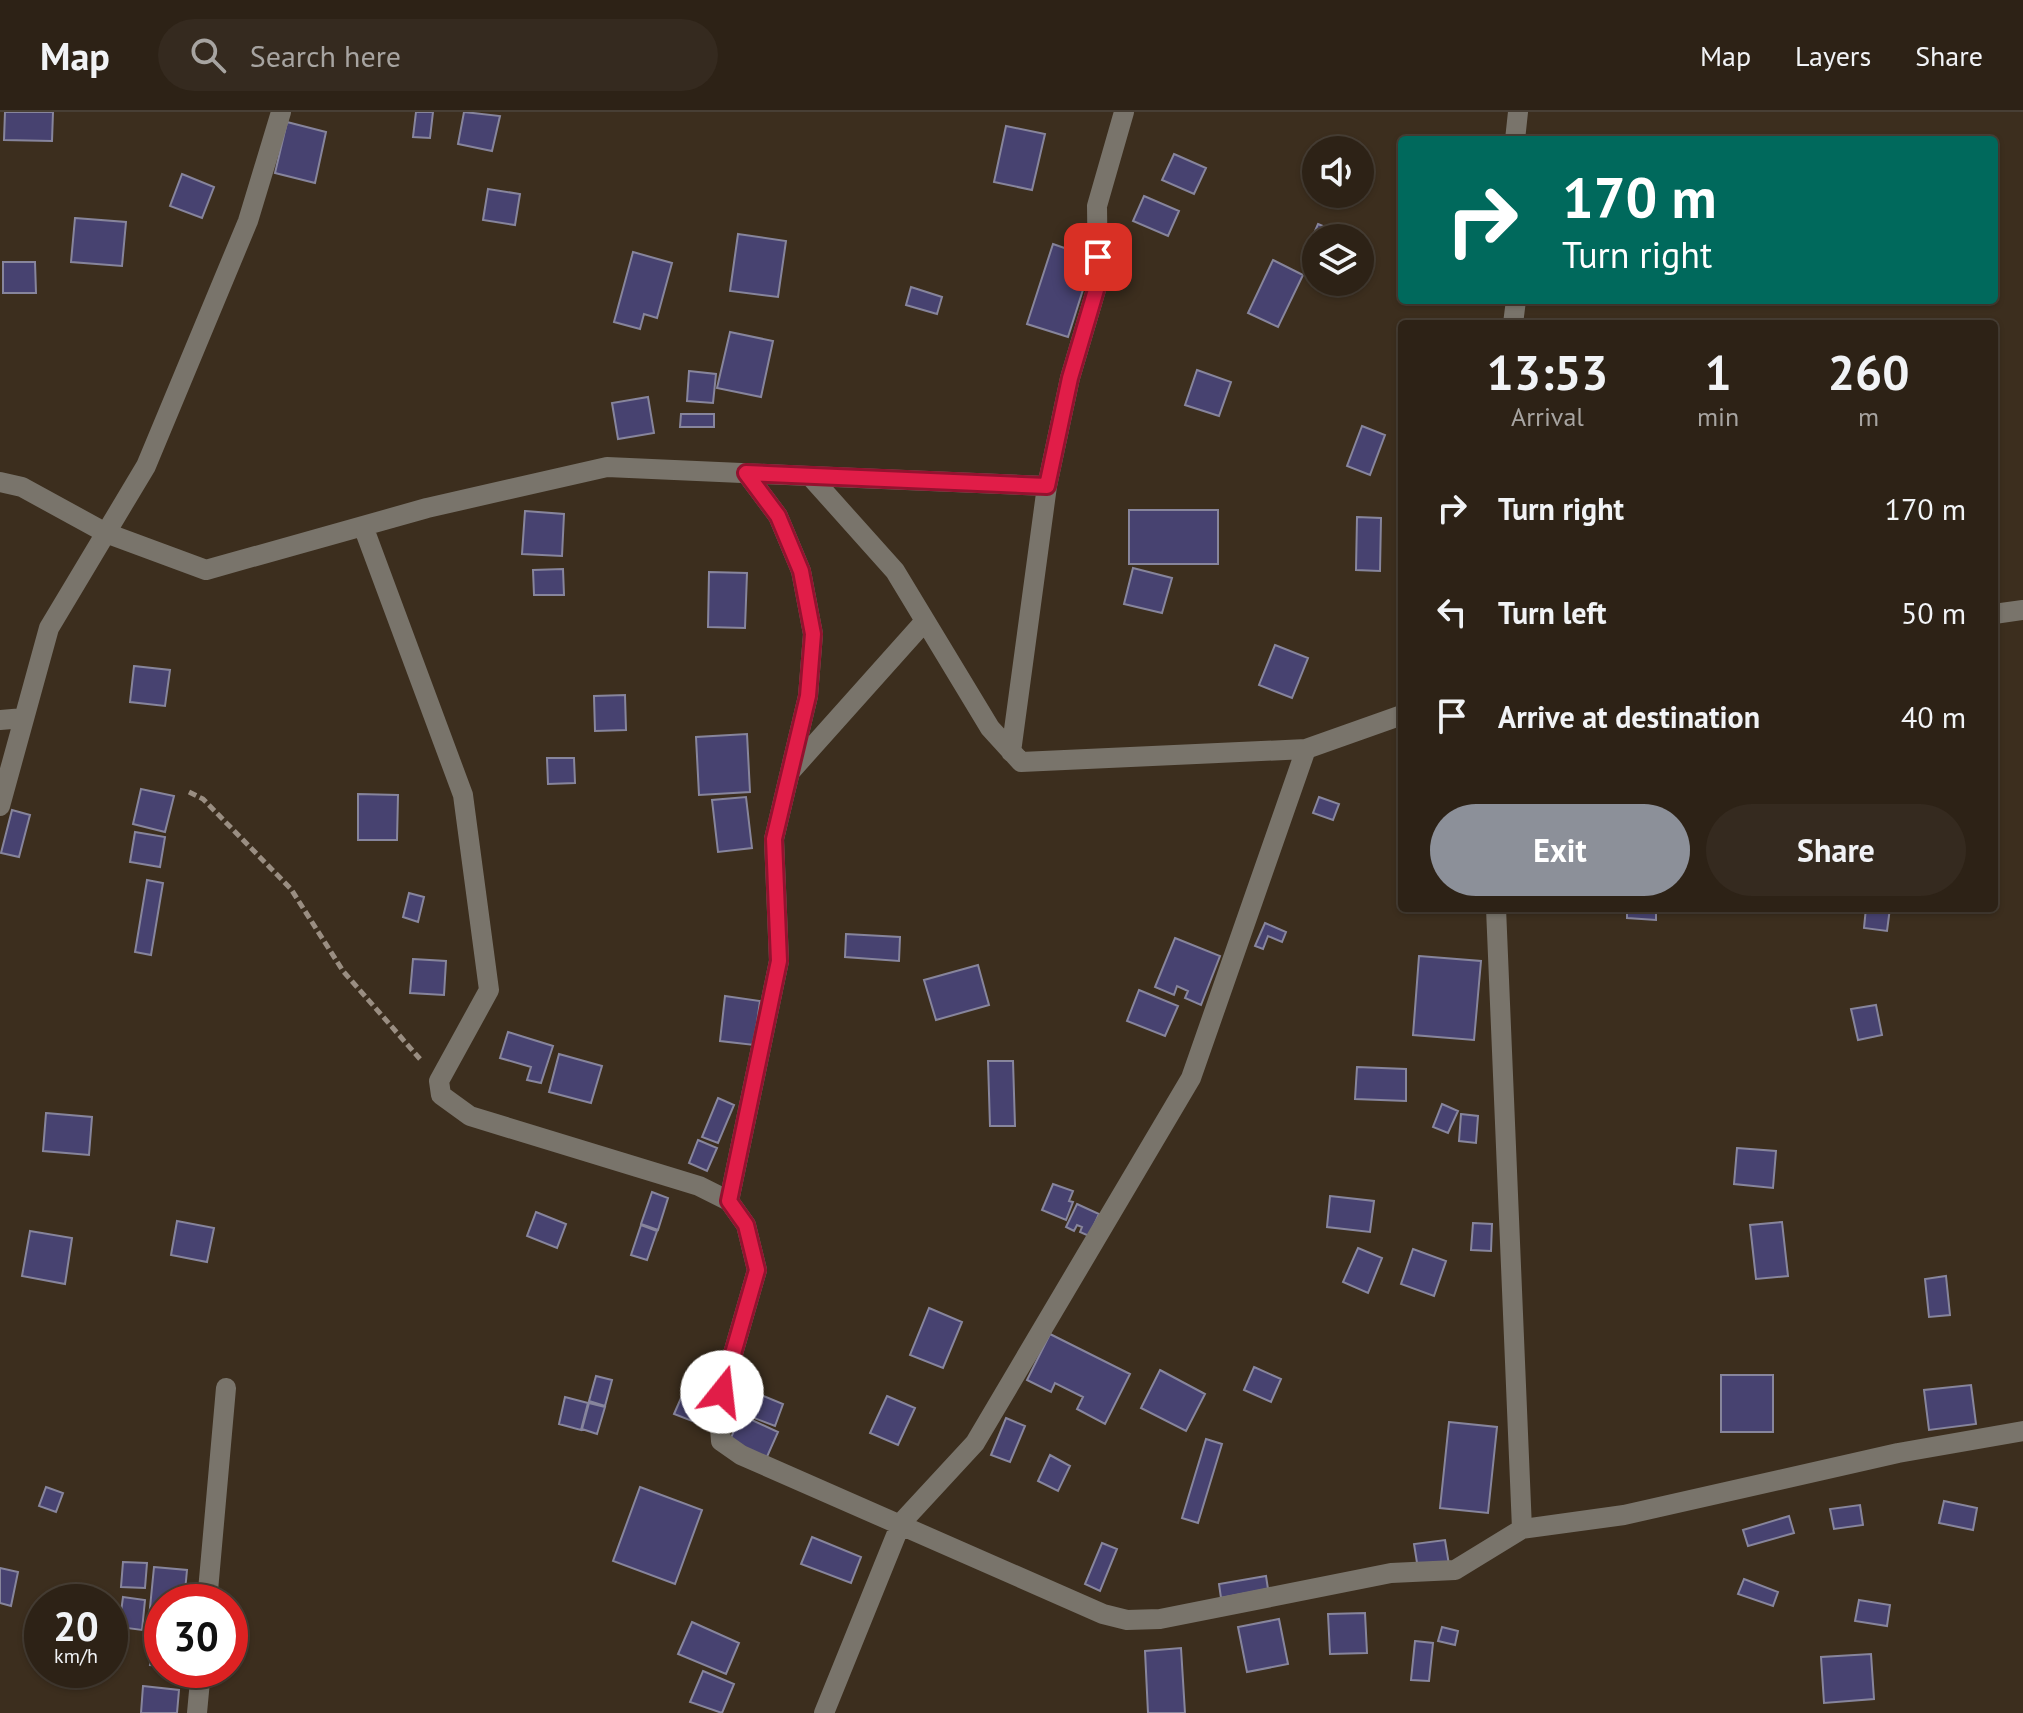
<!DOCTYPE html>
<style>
:root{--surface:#2d2216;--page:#352a1f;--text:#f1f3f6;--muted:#a7a4a1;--line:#483f35;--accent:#8c9099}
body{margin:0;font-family:"PT Sans",sans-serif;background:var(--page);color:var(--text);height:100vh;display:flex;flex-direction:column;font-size:30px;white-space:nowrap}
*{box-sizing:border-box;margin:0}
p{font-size:26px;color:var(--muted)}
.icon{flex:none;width:44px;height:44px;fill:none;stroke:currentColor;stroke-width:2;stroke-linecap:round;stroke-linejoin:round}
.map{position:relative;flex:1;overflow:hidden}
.panel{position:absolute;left:1398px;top:208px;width:600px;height:592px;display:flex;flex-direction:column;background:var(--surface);border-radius:8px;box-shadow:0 2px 6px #0004,0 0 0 2px var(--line)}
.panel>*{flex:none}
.guide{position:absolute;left:1398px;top:24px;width:600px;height:168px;border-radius:8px;box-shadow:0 2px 6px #0004,0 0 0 2px var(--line);background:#00695c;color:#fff;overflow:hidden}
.buttons{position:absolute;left:1302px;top:24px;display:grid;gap:16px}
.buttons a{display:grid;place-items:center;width:72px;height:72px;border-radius:50%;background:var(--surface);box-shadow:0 2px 6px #0004,0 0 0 2px var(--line);font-size:40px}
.speed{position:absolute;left:24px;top:1472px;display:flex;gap:16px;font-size:40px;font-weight:700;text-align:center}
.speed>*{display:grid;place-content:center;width:104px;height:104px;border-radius:50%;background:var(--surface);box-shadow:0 2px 6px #0004,0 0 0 2px var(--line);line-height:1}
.speed small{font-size:20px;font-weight:400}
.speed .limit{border:12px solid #d22;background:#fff;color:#111}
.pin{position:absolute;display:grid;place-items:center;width:68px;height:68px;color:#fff;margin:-34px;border-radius:16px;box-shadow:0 4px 12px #0006}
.me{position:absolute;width:88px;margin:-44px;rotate:16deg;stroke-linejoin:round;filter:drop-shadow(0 0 6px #0008)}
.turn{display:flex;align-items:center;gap:28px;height:168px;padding:0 32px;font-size:36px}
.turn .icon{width:104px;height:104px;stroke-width:2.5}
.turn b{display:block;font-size:56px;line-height:68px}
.eta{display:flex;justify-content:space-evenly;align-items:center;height:136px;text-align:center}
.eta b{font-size:48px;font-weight:700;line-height:56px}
.button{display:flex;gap:16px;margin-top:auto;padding:16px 32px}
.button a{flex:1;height:92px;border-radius:48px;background:var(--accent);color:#fff;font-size:32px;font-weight:700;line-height:92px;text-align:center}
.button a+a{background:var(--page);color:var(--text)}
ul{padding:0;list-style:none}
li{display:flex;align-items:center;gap:24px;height:104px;padding:0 32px}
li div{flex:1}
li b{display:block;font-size:30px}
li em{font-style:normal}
header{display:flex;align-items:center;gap:48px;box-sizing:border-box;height:112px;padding:0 40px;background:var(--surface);border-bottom:2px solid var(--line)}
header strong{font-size:38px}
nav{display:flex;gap:44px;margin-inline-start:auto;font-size:28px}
.search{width:560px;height:72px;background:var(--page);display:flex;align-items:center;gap:20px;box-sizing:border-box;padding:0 28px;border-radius:44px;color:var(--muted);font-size:30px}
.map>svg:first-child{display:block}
.building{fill:#474270;stroke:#87859c;stroke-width:2}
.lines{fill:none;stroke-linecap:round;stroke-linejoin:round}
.path{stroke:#9a8e82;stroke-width:5;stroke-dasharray:8 4;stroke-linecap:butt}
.minor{stroke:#79746b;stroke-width:20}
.route-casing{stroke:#92132f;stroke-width:20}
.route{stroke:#e11d48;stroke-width:14}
</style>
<header>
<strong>Map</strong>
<div class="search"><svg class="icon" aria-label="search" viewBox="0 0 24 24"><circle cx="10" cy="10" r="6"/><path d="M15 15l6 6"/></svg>Search here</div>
<nav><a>Map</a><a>Layers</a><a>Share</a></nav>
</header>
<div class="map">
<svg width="2023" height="1601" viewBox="0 0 2023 1601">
<rect width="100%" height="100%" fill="#3c2e1e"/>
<path class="building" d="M5,0H53L52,29L4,28Z
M416,0H433L430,26L413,25Z
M464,0L500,4L492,39L458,32Z
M287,10L326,20L315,71L275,61Z
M1006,14L1045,22L1032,78L994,70Z
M1174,42L1206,56L1194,82L1162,68Z
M182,62L214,75L202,106L170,94Z
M488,77L520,82L515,113L483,108Z
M1144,84L1179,99L1168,124L1133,109Z
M75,106L126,110L122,154L71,150Z
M1318,112L1337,120L1334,126H1316V139L1308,135Z
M738,122L786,129L778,185L730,179Z
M1053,132L1093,146L1068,225L1027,212Z
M633,140L672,151L657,206L644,202L640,217L614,210Z
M1273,148L1303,163L1278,215L1248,201Z
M3,150H35L36,181H3Z
M911,175L942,185L937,202L906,193Z
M730,220L773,229L761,285L717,276Z
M1197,258L1231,270L1219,304L1185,293Z
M689,259L716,262L713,291L687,289Z
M648,285L654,321L618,327L612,291Z
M681,302H714V315H680Z
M1362,314L1385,323L1370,363L1347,354Z
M1129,398H1218V452H1129Z
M525,399L564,402L562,444L522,442Z
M1357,405L1381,406L1380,459L1356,458Z
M1133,456L1172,466L1162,501L1124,492Z
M563,457L564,483H534L533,458Z
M709,460L747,461L745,516L708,515Z
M1275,533L1308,546L1292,586L1259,573Z
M134,554L170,558L165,594L130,590Z
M625,583L626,618L595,619L594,584Z
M747,622L750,680L699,683L696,625Z
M547,646H574L575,671L548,672Z
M141,677L174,684L165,720L133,712Z
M358,682L398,683L397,728H358Z
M746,685L752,736L718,740L712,688Z
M1319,685L1339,692L1333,708L1313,701Z
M12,698L30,703L19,745L1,741Z
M135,720L165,725L160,755L130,750Z
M147,768L163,771L151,843L135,840Z
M409,781L424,785L418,810L403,805Z
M1627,796H1656V808L1627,806Z
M1866,796H1890L1887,819L1864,816Z
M1265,811L1286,820L1282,830L1268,824L1263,837L1255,834Z
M846,822L900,825L899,849L845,845Z
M1175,826L1220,844L1201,893L1185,886L1188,879L1177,874L1174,883L1155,875Z
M1419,844L1481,849L1474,928L1413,923Z
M413,847L446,849L444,883L410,881Z
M978,853L989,893L936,908L924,868Z
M1139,878L1178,894L1165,924L1127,909Z
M725,884L760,889L754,933L720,929Z
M1876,893L1882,923L1858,928L1851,897Z
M508,920L553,934L541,971L527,968L531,955L500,946Z
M559,942L602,954L591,991L549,980Z
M988,949H1013L1015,1014H990Z
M1357,955L1406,957V989L1355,987Z
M718,986L734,993L718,1031L702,1025Z
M1442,992L1458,999L1448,1021L1433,1015Z
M46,1001L92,1005L89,1043L43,1039Z
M1461,1002L1478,1004L1476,1031L1459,1029Z
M698,1028L717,1036L707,1059L689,1051Z
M1737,1036L1776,1039L1773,1076L1734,1072Z
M1053,1072L1073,1079L1069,1089L1073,1090L1066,1108L1042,1098Z
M652,1080L668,1086L658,1118L641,1112Z
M1330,1084L1374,1089L1370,1120L1327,1115Z
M1077,1092L1099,1102L1089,1124L1080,1120L1082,1115L1077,1113L1074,1119L1066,1115Z
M536,1100L566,1112L557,1136L527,1124Z
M177,1109L214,1116L207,1150L171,1143Z
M1782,1110L1788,1164L1756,1167L1750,1113Z
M1473,1111L1492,1112L1491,1139L1471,1138Z
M641,1113L657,1119L647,1148L631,1143Z
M30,1119L72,1126L65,1172L22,1164Z
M1358,1136L1382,1146L1368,1181L1343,1170Z
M1413,1137L1446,1149L1434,1184L1401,1172Z
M1946,1164L1950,1203L1929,1205L1925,1167Z
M929,1196L962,1210L943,1256L910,1243Z
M1050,1222L1130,1262L1105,1312L1077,1297L1083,1285L1055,1271L1051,1280L1027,1268Z
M1254,1255L1281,1267L1271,1290L1244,1278Z
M1160,1258L1205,1282L1186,1319L1141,1296Z
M1721,1263H1773V1320H1721Z
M596,1264L612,1268L605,1294L589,1289Z
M1971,1273L1976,1312L1929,1318L1924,1278Z
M749,1278L783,1292L775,1314L741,1301Z
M887,1284L915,1296L898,1333L870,1321Z
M565,1285L588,1291L581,1318L559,1312Z
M681,1286L706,1297L700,1312L674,1302Z
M589,1291L605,1295L597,1322L582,1317Z
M741,1303L778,1320L766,1347L729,1330Z
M1006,1306L1025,1314L1010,1350L991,1343Z
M1449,1310L1497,1315L1488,1401L1440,1396Z
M1206,1327L1222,1332L1198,1411L1182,1406Z
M1050,1343L1070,1354L1058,1379L1038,1369Z
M46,1375L63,1381L56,1400L39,1394Z
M640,1375L702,1398L675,1472L613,1449Z
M1944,1389L1977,1396L1973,1418L1939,1411Z
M1860,1393L1863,1413L1834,1417L1830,1397Z
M1789,1404L1794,1421L1748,1434L1743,1418Z
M812,1425L861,1445L851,1471L801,1452Z
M1445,1428L1449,1453L1418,1457L1414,1432Z
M1102,1431L1117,1437L1100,1479L1085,1472Z
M123,1450L147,1451L145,1476L121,1475Z
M154,1455L187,1458L184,1490H162V1517L148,1516Z
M0,1456L18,1460L11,1494L0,1491Z
M1266,1464L1268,1477L1221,1486L1219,1472Z
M1744,1467L1778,1480L1773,1494L1738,1482Z
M123,1485L145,1488L142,1518L119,1515Z
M1859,1488L1890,1493L1887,1514L1855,1509Z
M1365,1501L1367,1541L1330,1542L1328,1502Z
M1279,1507L1288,1552L1247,1560L1238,1515Z
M692,1510L739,1531L726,1562L678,1542Z
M1442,1515L1458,1519L1455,1533L1438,1529Z
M153,1527L162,1528V1554L150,1553Z
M1415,1529L1433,1531L1429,1569L1411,1568Z
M1181,1536L1185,1601H1148L1145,1539Z
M1871,1542L1874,1587L1824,1591L1821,1545Z
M703,1559L734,1572L722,1601L690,1590Z
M143,1574L179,1578L177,1601H141Z"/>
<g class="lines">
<path class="path" d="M189,680L203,687L291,777L343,859L420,947"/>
<path class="minor" d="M1515,28L1518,0
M1513,212L1516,188
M810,364L1047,374
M0,370L22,375L106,421L206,458L427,396L607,355L810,364L895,459L990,616L1021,650L1306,637
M363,414L463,683L489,878L439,969L441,983L470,1004L699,1074L729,1089L746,1113L757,1158L722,1280L719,1302L721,1329L741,1343L1103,1502L1127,1508L1160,1507L1391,1461L1455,1458L1522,1417L1624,1403L1898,1341L2023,1319
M1994,502L2023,498
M0,608L24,606
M1011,640L1047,374L1070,266L1098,171L1097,94L1124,0
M790,660L925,509
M0,694L49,516L146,354L248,109L281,0
M1496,796L1522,1417
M729,1089L779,849L774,727L808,584L813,522L801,459L778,404L746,361
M207,1490L226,1276
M197,1601L201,1558
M824,1601L901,1411L975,1331L1191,966L1306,637L1402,603"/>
</g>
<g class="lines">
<g class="route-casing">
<path id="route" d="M722,1280L757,1158L746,1113L729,1089L779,849L774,727L808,584L813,522L801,459L778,404L746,361L1047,374L1070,266L1098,171V145"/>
</g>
<use href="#route" class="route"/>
</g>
</svg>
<div class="buttons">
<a><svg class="icon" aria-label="sound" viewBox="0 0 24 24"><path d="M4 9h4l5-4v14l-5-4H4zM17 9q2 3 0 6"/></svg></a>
<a><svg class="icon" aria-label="layers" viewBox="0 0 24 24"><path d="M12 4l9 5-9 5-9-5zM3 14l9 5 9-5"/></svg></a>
</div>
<div class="speed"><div>20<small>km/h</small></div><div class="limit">30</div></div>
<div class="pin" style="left:1098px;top:145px;background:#d93025"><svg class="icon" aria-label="arrive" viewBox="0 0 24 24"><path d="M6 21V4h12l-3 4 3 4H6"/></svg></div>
<svg class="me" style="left:722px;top:1280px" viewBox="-20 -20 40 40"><circle r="19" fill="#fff"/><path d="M0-13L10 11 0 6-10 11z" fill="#e11d48"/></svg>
<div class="guide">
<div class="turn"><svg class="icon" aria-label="right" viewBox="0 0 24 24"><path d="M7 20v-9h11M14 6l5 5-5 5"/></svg><div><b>170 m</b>Turn right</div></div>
</div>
<section class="panel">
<div class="eta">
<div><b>13:53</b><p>Arrival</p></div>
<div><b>1</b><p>min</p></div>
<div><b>260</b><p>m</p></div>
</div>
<ul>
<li><svg class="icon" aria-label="right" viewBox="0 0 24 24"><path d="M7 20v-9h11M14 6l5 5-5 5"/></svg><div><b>Turn right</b></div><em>170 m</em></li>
<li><svg class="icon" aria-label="left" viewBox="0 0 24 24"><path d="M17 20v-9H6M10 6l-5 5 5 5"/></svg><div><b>Turn left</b></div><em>50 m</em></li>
<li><svg class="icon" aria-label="arrive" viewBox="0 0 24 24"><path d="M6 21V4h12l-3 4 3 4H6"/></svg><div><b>Arrive at destination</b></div><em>40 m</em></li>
</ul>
<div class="button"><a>Exit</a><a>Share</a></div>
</section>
</div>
